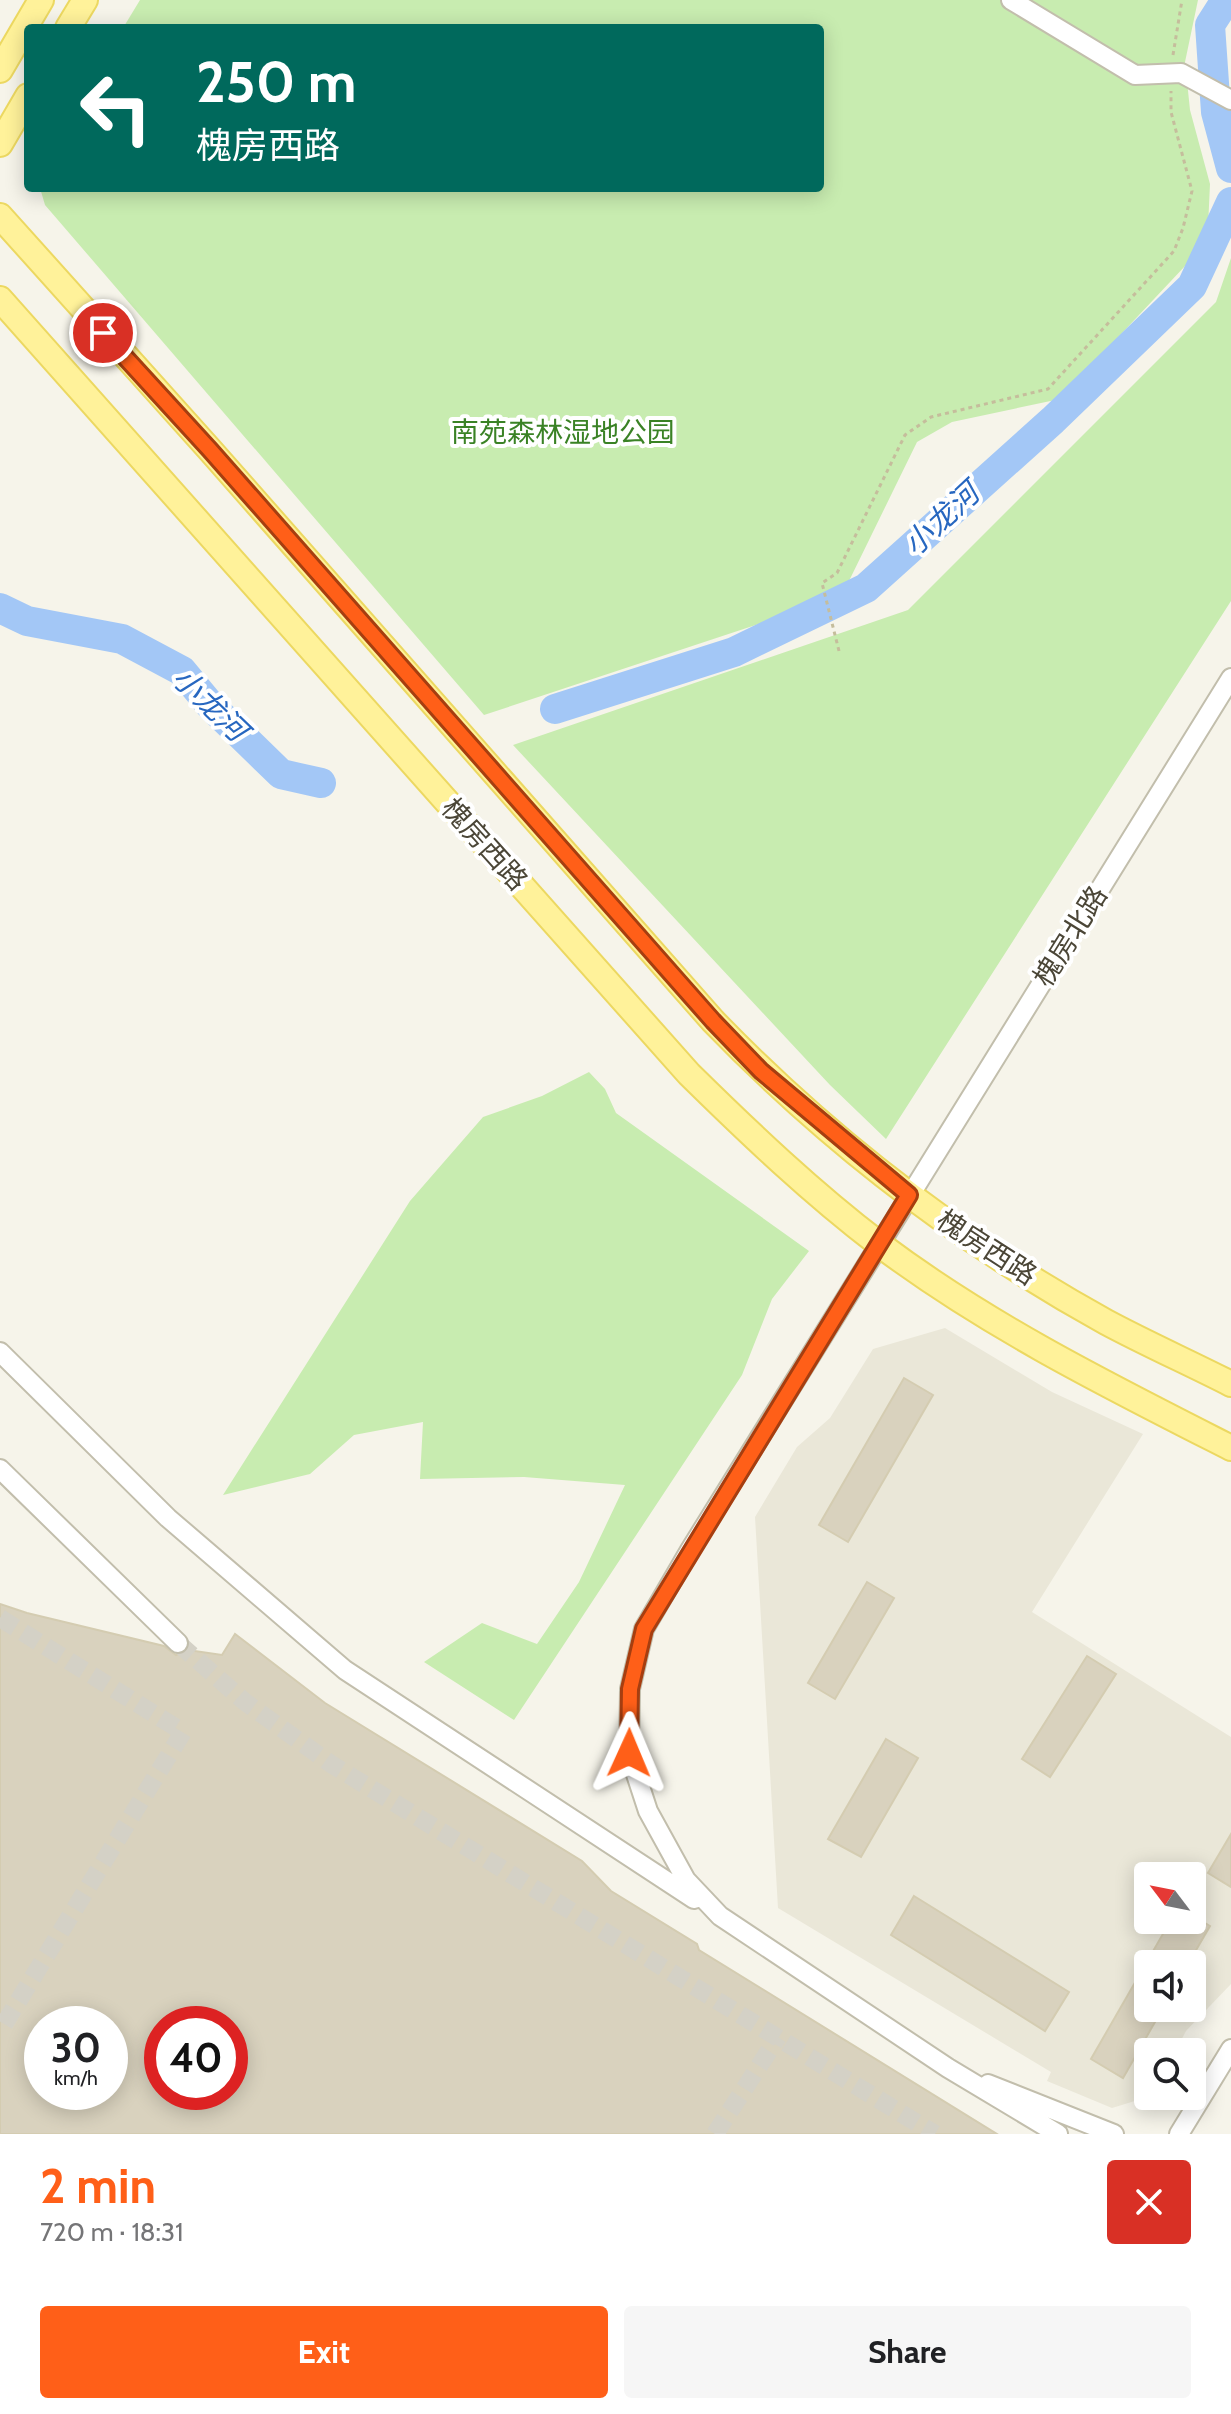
<!DOCTYPE html>
<meta charset="utf-8">
<style>
:root{--surface:#fff;--page:#f6f6f6;--text:#202124;--muted:#757577;--accent:#ff5f18}
body{margin:0;font-family:Cabin,"Noto Sans SC",sans-serif;background:var(--page);color:var(--text);height:100vh;display:flex;flex-direction:column;font-size:30px;white-space:nowrap}
*{box-sizing:border-box;margin:0}
p{font-size:26px;color:var(--muted)}
.icon{flex:none;width:44px;height:44px;fill:none;stroke:currentColor;stroke-width:2;stroke-linecap:round;stroke-linejoin:round}
.map{position:relative;height:2134px;overflow:hidden}
.panel{display:flex;flex-direction:column;background:var(--surface);flex:1}
.panel>*{flex:none}
.top-card{position:absolute;left:24px;top:24px;width:800px;height:168px;border-radius:8px;box-shadow:0 4px 20px #0003;background:#00695c;color:#fff;overflow:hidden}
.needle{width:52px;rotate:302deg}
.fabs{position:absolute;left:1134px;top:1862px;display:grid;gap:16px}
.fabs a{display:grid;place-items:center;width:72px;height:72px;border-radius:8px;background:var(--surface);box-shadow:0 4px 20px #0003;font-size:40px}
.speed{position:absolute;left:24px;top:2006px;display:flex;gap:16px;font-size:40px;font-weight:700;text-align:center}
.speed>*{display:grid;place-content:center;width:104px;height:104px;border-radius:50%;background:var(--surface);box-shadow:0 4px 20px #0003;line-height:1}
.speed small{font-size:20px;font-weight:400}
.speed .limit{border:12px solid #d22;background:#fff;color:#111}
.pin{position:absolute;display:grid;place-items:center;width:68px;height:68px;color:#fff;margin:-34px;border:4px solid #fff;border-radius:50%;box-shadow:0 2px 8px #0007}
.me{position:absolute;width:88px;margin:-44px;rotate:1deg;stroke-linejoin:round;filter:drop-shadow(0 0 6px #0008)}
.turn{display:flex;align-items:center;gap:28px;height:168px;padding:0 40px;font-size:36px}
.turn .icon{width:104px;height:104px;stroke-width:2.5}
.turn b{display:block;font-size:56px;line-height:68px}
.round{display:grid;place-items:center;flex:none;width:84px;height:84px;border-radius:8px;background:var(--page)}
.head{display:flex;align-items:center;justify-content:space-between;height:136px;padding:0 40px}
h1{font-size:48px;font-weight:700;line-height:60px;color:var(--accent)}
.button{display:flex;gap:16px;margin-top:auto;padding:16px 40px}
.button a{flex:1;height:92px;border-radius:8px;background:var(--accent);color:#fff;font-size:32px;font-weight:700;line-height:92px;text-align:center}
.button a+a{background:var(--page);color:var(--text)}
.map>svg:first-child{display:block}
.residential{fill:#eae7d8;fill-rule:evenodd}
.green{fill:#c8ecb0}
.lines{fill:none;stroke-linecap:round;stroke-linejoin:round}
.river{stroke:#a3c7f6;stroke-width:30}
.building{fill:#d9d2be;stroke:#d4ccb1;stroke-width:2;fill-rule:evenodd}
.minor-tunnel{stroke:#d4d1c6;stroke-width:18;stroke-dasharray:18 9;stroke-linecap:butt}
.minor-casing{stroke:#c2beac;stroke-width:22}
.major-casing{stroke:#ecd861;stroke-width:28}
.path{stroke:#c5bd9c;stroke-width:3;stroke-dasharray:4 4;stroke-linecap:butt}
.minor{stroke:#fff;stroke-width:18}
.major{stroke:#fff29a;stroke-width:24}
.route-casing{stroke:#a63e10;stroke-width:20}
.route{stroke:#ff5f18;stroke-width:14}
.labels{text-anchor:middle;dominant-baseline:central;stroke-width:8;stroke-linejoin:round;paint-order:stroke}
.park-label{font-size:28px;fill:#3a8225;stroke:#fff}
.street-label{font-size:28px;fill:#4b4637;stroke:#fff}
.water-label{font-size:30px;font-style:italic;fill:#2767c0;stroke:#fff}
</style>
<div class="map">
<svg width="1231" height="2134" viewBox="0 0 1231 2134">
<rect width="100%" height="100%" fill="#f6f4ea"/>
<path class="residential" d="M945,1328L1052,1392L1143,1434L1032,1612L1231,1737V1984L1186,2031L1175,2052H1148V2096H1151L1112,2108L1047,2081L1051,2072L778,1908L755,1517L797,1447L830,1418L873,1349ZM1148,1876H1192V1920H1148ZM1148,1964H1192V2008H1148Z"/>
<path class="green" d="M140,0H1198L1185,62L1190,110L1210,184L1208,227L1186,265L1060,399L952,422L917,442L848,583L807,608L484,715L45,205L40,188H820V28H123Z
M1231,258V601L886,1139L830,1085L513,745L908,610L1216,302Z
M589,1072L605,1089L616,1113L809,1251L772,1299L742,1375L514,1720L424,1662L482,1623L537,1644L579,1582L625,1485L524,1477L420,1479L423,1422L354,1435L310,1474L223,1495L410,1201L483,1117L542,1096Z"/>
<g class="lines">
<path class="river" d="M1226,0L1210,25L1216,112L1231,168
M0,608L27,621L122,639L182,671L211,706L281,774L321,783
M555,709L734,652L866,588L1053,420L1192,286L1231,202"/>
</g>
<path class="building" d="M904,1378L933,1395L848,1542L819,1525Z
M867,1582L894,1598L835,1699L808,1683Z
M0,1604L27,1613L164,1646L176,1655L188,1650L222,1655L235,1634L325,1703L582,1861L611,1891L697,1944L699,1950L997,2134H0ZM42,2024H110V2092H42ZM162,2024H230V2092H162Z
M1087,1656L1116,1674L1050,1777L1022,1759Z
M886,1739L918,1758L861,1857L828,1839Z
M1231,1834V1887L1208,1873Z
M914,1896L1069,1992L1045,2031L891,1935Z
M1192,1915L1210,1926L1188,1964H1148V2008H1163L1123,2078L1091,2059L1171,1920H1192Z"/>
<g class="lines">
<path class="minor-tunnel" d="M0,1618L183,1732L0,2031
M178,1643L245,1702L331,1764L935,2134
M715,2134L778,2037"/>
<g class="minor-casing">
<path id="minor" d="M1011,0L1135,75L1181,73L1231,100
M0,1352L168,1518L345,1670L694,1899
M0,1469L178,1643
M988,2084L1114,2134
M1058,2134L948,2068L720,1916L686,1880L648,1811L629,1753L630,1689L644,1629L690,1550L1231,678
M1179,2134L1231,2049"/>
</g>
<g class="major-casing">
<path id="major" d="M68,28L85,0
M0,70L41,0
M0,144L28,96
M0,216L210,450L713,1021C828,1140 961,1242 1106,1322C1147,1344 1190,1363 1231,1384
M0,299L689,1074C750,1134 812,1193 879,1244C988,1326 1111,1387 1231,1448"/>
</g>
<path class="path" d="M1173,55L1182,0
M839,651L822,583L837,573L905,435L931,417L1048,389L1174,251L1183,228L1192,191L1171,112V91"/>
<use href="#minor" class="minor"/>
<use href="#major" class="major"/>
</g>
<g class="lines">
<g class="route-casing">
<path id="route" d="M103,333L210,450L713,1021L761,1071L909,1195L644,1629L630,1689L629,1753"/>
</g>
<use href="#route" class="route"/>
</g>
<g class="labels">
<g class="park-label">
<text x="563" y="432">南苑森林湿地公园</text>
</g>
<g class="street-label">
<text transform="translate(485 844) rotate(48)">槐房西路</text>
<text transform="translate(1070 936) rotate(-58)">槐房北路</text>
<text transform="translate(987 1247) rotate(33)">槐房西路</text>
</g>
<g class="water-label">
<text transform="translate(941 519) rotate(-43)">小龙河</text>
<text transform="translate(210 704) rotate(44)">小龙河</text>
</g>
</g>
</svg>
<div class="fabs">
<a><svg class="needle" viewBox="-14 -14 28 28"><path d="M0-13l5 13h-10z" fill="#e53935"/><path d="M0 13l5-13h-10z" fill="#757577"/></svg></a>
<a><svg class="icon" aria-label="sound" viewBox="0 0 24 24"><path d="M4 9h4l5-4v14l-5-4H4zM17 9q2 3 0 6"/></svg></a>
<a><svg class="icon" aria-label="search" viewBox="0 0 24 24"><circle cx="10" cy="10" r="6"/><path d="M15 15l6 6"/></svg></a>
</div>
<div class="speed"><div>30<small>km/h</small></div><div class="limit">40</div></div>
<div class="pin" style="left:103px;top:333px;background:#d93025"><svg class="icon" aria-label="arrive" viewBox="0 0 24 24"><path d="M6 21V4h12l-3 4 3 4H6"/></svg></div>
<svg class="me" style="left:629px;top:1753px" viewBox="-20 -20 40 40"><path d="M0-17L14 15 0 8-14 15z" fill="#ff5f18" stroke="#fff" stroke-width="4"/></svg>
<div class="top-card">
<div class="turn"><svg class="icon" aria-label="left" viewBox="0 0 24 24"><path d="M17 20v-9H6M10 6l-5 5 5 5"/></svg><div><b>250 m</b>槐房西路</div></div>
</div>
</div>
<section class="panel">
<div class="head"><div><h1>2 min</h1><p>720 m · 18:31</p></div><a class="round" style="background:#d93025;color:#fff"><svg class="icon" aria-label="close" viewBox="0 0 24 24"><path d="M6 6l12 12M18 6L6 18"/></svg></a></div>
<div class="button"><a>Exit</a><a>Share</a></div>
</section>
